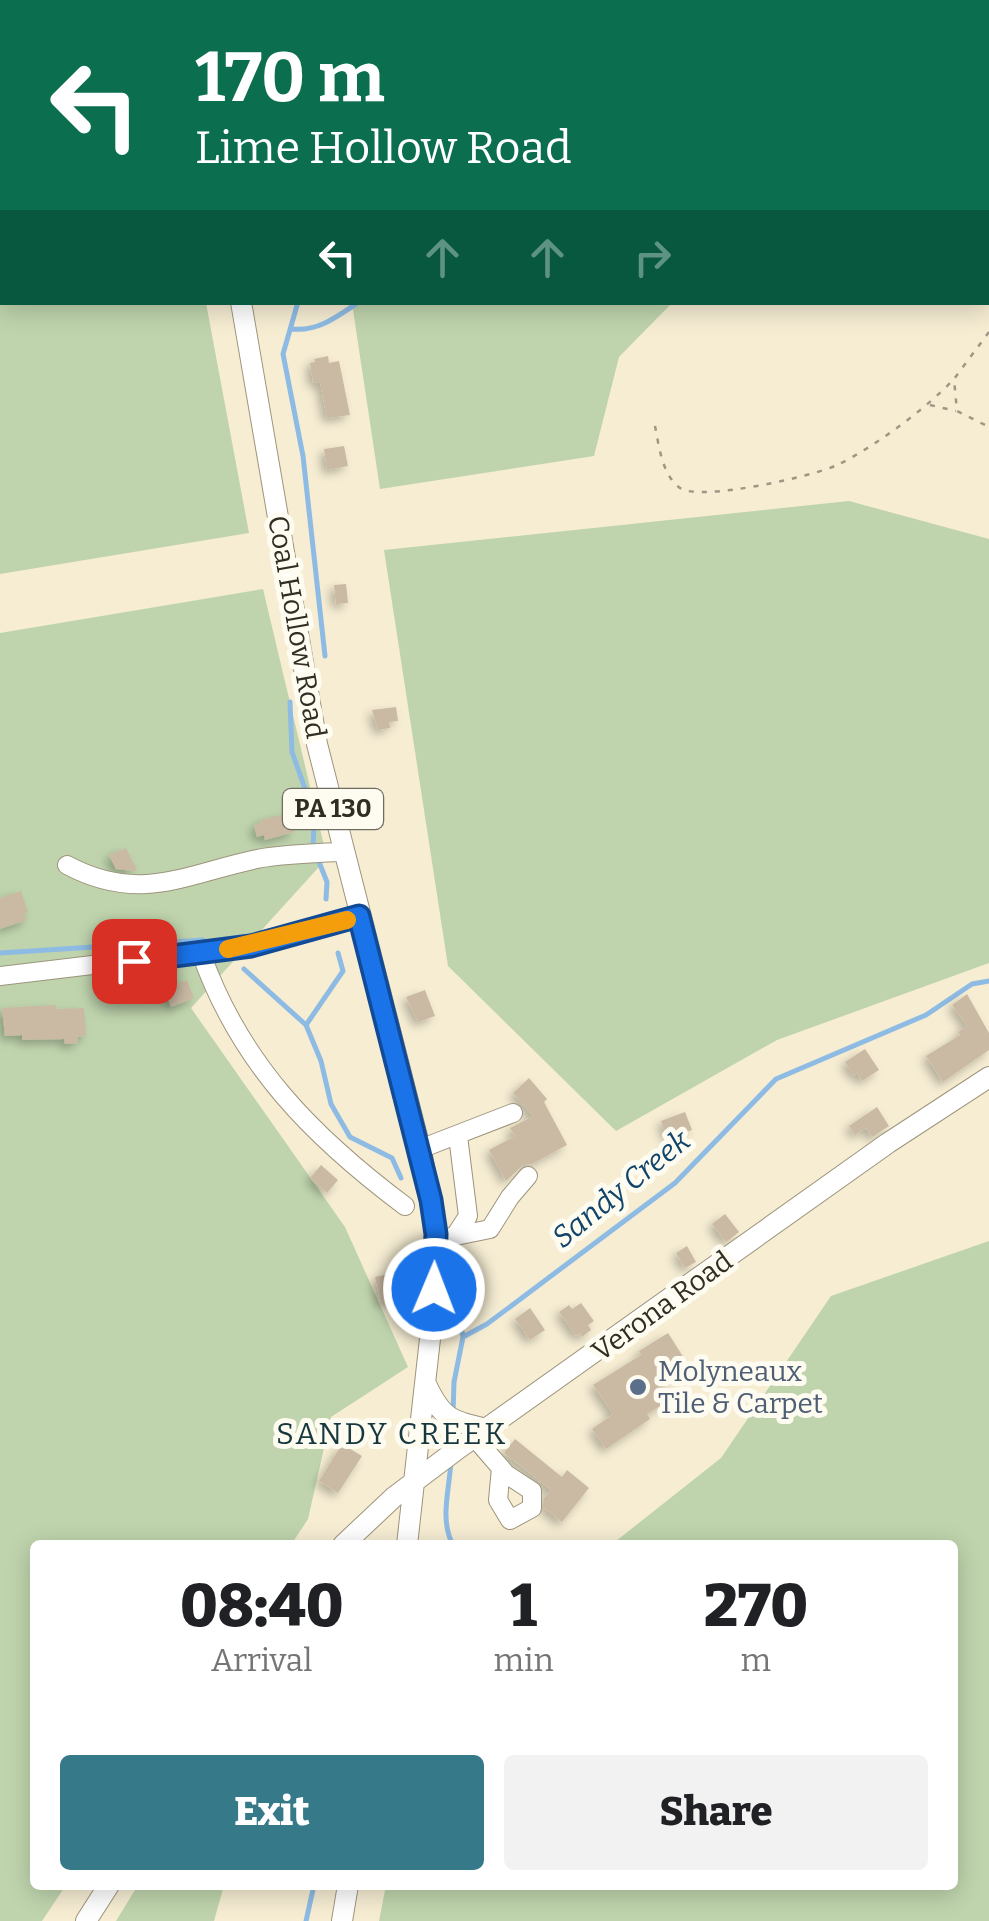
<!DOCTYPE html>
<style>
:root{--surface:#fff;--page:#f2f2f2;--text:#202124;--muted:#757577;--accent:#367989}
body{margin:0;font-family:Bitter,serif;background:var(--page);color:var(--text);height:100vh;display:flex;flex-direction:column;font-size:38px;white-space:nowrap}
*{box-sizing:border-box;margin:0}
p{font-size:32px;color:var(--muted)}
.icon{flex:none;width:55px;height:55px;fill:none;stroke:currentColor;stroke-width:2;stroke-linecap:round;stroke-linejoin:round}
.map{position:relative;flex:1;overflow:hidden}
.sheet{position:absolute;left:30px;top:1540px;width:928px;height:350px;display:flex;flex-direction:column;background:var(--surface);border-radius:10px;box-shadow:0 5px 25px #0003}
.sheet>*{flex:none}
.hud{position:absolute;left:0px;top:0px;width:990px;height:305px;box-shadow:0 5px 25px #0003;background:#0b6e4f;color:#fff;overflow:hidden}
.pin{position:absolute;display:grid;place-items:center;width:85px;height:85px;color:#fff;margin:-42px;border-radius:20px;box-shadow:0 5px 15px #0006}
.me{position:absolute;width:110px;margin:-55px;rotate:1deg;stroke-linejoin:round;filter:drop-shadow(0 0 8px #0008)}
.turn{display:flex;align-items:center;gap:35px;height:210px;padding:0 30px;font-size:45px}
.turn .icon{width:130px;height:130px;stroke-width:2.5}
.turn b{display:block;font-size:70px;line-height:85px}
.lanes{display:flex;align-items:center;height:95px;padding:0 30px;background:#0003;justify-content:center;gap:50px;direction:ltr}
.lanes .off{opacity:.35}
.eta{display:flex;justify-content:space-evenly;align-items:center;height:170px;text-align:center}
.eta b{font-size:60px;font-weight:800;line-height:70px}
.action{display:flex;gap:20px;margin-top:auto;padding:20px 30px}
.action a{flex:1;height:115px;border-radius:10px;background:var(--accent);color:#fff;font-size:40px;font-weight:800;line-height:115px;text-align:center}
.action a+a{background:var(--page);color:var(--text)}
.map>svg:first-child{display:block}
.green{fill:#bfd4ad}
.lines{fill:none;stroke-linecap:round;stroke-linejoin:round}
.stream{stroke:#8ebbe3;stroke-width:5}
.building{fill:#cabaa4;filter:url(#shadow)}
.minor-casing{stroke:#9d947c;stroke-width:20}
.major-casing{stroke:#9d947c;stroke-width:22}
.path{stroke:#9d9784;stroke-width:2.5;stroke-dasharray:5 8;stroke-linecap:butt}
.minor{stroke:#fff;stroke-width:18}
.major{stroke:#fff;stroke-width:20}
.route-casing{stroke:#114b97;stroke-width:25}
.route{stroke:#1a73e8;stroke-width:18}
.slow{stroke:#f59e0b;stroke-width:18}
.service-dot{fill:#5c6f8a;stroke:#fefbf0;stroke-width:4}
.labels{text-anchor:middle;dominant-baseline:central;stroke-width:10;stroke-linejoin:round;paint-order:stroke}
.shield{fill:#fefbf0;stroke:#6e6b60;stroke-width:2.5}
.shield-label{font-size:25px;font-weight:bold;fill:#302d23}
.street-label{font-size:28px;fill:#302d23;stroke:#fefbf0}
.service-label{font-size:28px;fill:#4e5e75;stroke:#fefbf0;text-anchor:start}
.water-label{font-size:30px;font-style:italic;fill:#10446a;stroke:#fefbf0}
.neighbourhood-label{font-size:30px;letter-spacing:2.5px;fill:#16373e;stroke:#fefbf0}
</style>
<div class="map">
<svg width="989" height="1921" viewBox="0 0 989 1921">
<defs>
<filter id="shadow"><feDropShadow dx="-4.5" dy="4.5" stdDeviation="5" flood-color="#0004"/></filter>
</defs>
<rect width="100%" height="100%" fill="#f6edd3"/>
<path class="green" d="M0,0H150L151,2H2V302L206,303L249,533L0,574Z
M207,0H479L480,2H208Z
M646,0H989V11L988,2H628Z
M352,303V302L672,303L619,357L594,456L380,489Z
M849,501L989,539V963L777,1040L616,1131L448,966L384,550Z
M263,589L327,858L191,1008L345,1227L408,1367L331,1417L308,1519L291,1545H35V1885H66L42,1921H0V633Z
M989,1241V1921H379L386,1885H952V1545H611L721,1458L831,1296Z
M138,1885H224L214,1921H116Z"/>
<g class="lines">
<path class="stream" d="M140,0V2
M887,2L889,0
M0,123H2
M298,302L283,354L303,456L325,656
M292,329C318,332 338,316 359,302
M290,702L292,752L308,797L314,825L313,847L327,882L326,899
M0,953L203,940
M244,969L306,1025L321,1061L331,1104L350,1137L392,1158L401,1178
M306,1025L343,971L338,953
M459,1315L463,1337
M453,1414L454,1382L463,1337L487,1324L675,1183L776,1079L926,1015L972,984L989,981
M451,1460C450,1488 439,1519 453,1545
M306,1921L314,1885"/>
</g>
<path class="building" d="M328,356L329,363L339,361L350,415L327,418L320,382L313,383L310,363L315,362L314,359Z
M344,446L348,466L327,470L324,449Z
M346,584L348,603L336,604L334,585Z
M396,707L398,721L389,722L390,728L378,730L372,710Z
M290,813L294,832L265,840L264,835L257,837L254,825L261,823L260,820Z
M126,848L137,870L134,871L116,869L109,855Z
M21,891L28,912L24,914L27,920L0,929V898Z
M187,980L194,998L171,1007L164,988Z
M425,990L435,1016L418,1022L406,997Z
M967,994L989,1033V1050L943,1082L926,1056L960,1035L958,1032L967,1026L952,1005Z
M56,1005V1009L84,1008L86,1036L78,1037V1043L65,1044L64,1039L22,1040V1035L5,1036L2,1008Z
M865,1049L879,1070L862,1081L857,1073L854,1076L845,1062Z
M529,1078L547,1099L544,1102L567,1145L532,1164L523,1165L506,1181L489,1150L515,1136L510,1128L533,1116L513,1093Z
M877,1107L889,1126L872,1137L866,1128L855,1135L849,1126Z
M685,1112L692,1130L668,1139L661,1121Z
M321,1165L338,1180L327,1193L310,1178Z
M725,1214L739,1232L726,1242L712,1224Z
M687,1246L696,1262L685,1268L676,1253Z
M398,1272L399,1301L380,1302L375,1277Z
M581,1303L594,1321L588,1325L591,1330L582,1337L580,1333L576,1336L559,1312L569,1305L572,1309Z
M530,1308L545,1330L530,1340L515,1319Z
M668,1333L689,1366L658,1386L668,1401L647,1414L650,1419L606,1449L592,1429L613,1414L593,1385L641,1355L639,1351Z
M515,1439L562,1477L567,1470L589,1488L562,1522L544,1508V1498L551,1490L504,1453Z
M342,1444L362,1456L338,1493L319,1481Z"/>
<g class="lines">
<g class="minor-casing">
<path id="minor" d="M61,2L62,0
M0,74L2,73
M67,865C140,904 185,874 257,859C284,854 315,853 343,852
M201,953C240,1064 313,1137 405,1206
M0,976L251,946L359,916
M420,1149L513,1113
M455,1236L468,1216L458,1136
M436,1240L490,1229L510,1197L528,1176
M475,1438L506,1474L532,1491V1508L510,1520L498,1500L501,1468"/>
</g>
<g class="major-casing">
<path id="major" d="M178,0V2
M241,302L317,744L422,1156L436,1234L433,1312L407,1545
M426,1384C442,1419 451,1421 488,1429
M343,1545L394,1497L459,1448L888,1143L989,1077
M86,1921L109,1885
M342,1921L348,1885"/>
</g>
<path class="path" d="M989,332L954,379L957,411L989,427
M930,405L956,411
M655,426C659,446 662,475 680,488C699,502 815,476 837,465C873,448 927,408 954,379"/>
<use href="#minor" class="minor"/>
<use href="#major" class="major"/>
</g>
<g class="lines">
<g class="route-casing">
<path id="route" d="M134,961L251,946L359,916L431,1200L436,1234L434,1289"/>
</g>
<use href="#route" class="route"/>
<path class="slow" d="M228,949L347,920"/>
</g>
<circle class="service-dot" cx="638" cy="1387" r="10"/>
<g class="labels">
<rect class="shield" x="283" y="789" width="100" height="40" rx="8"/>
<g class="shield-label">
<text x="333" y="809">PA 130</text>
</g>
<g class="street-label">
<text transform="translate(297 627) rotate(80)">Coal Hollow Road</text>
<text transform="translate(662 1306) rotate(-36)">Verona Road</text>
</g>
<g class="service-label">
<text x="658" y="1371">Molyneaux<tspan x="658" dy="32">Tile &amp; Carpet</tspan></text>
</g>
<g class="water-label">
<text transform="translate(621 1189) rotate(-39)">Sandy Creek</text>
</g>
<g class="neighbourhood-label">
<text x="392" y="1434">SANDY CREEK</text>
</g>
</g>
</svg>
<div class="pin" style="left:134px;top:961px;background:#d93025"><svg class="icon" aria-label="arrive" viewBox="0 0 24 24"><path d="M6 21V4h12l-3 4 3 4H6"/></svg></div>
<svg class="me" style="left:434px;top:1289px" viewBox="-20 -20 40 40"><circle r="17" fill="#1a73e8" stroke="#fff" stroke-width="3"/><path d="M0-11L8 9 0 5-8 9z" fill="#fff"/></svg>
<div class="hud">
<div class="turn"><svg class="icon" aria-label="left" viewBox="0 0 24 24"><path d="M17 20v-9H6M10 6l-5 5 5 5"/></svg><div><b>170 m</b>Lime Hollow Road</div></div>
<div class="lanes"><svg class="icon" aria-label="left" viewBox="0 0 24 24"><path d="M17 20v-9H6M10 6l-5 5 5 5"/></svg><svg class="icon off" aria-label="ahead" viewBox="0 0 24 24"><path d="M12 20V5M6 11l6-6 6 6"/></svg><svg class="icon off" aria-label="ahead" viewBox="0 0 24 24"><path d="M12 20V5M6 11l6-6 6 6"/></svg><svg class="icon off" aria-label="right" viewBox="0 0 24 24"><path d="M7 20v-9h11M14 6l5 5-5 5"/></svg></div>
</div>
<section class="sheet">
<div class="eta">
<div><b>08:40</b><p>Arrival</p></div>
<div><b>1</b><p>min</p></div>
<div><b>270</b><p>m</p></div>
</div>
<div class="action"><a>Exit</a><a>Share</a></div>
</section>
</div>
